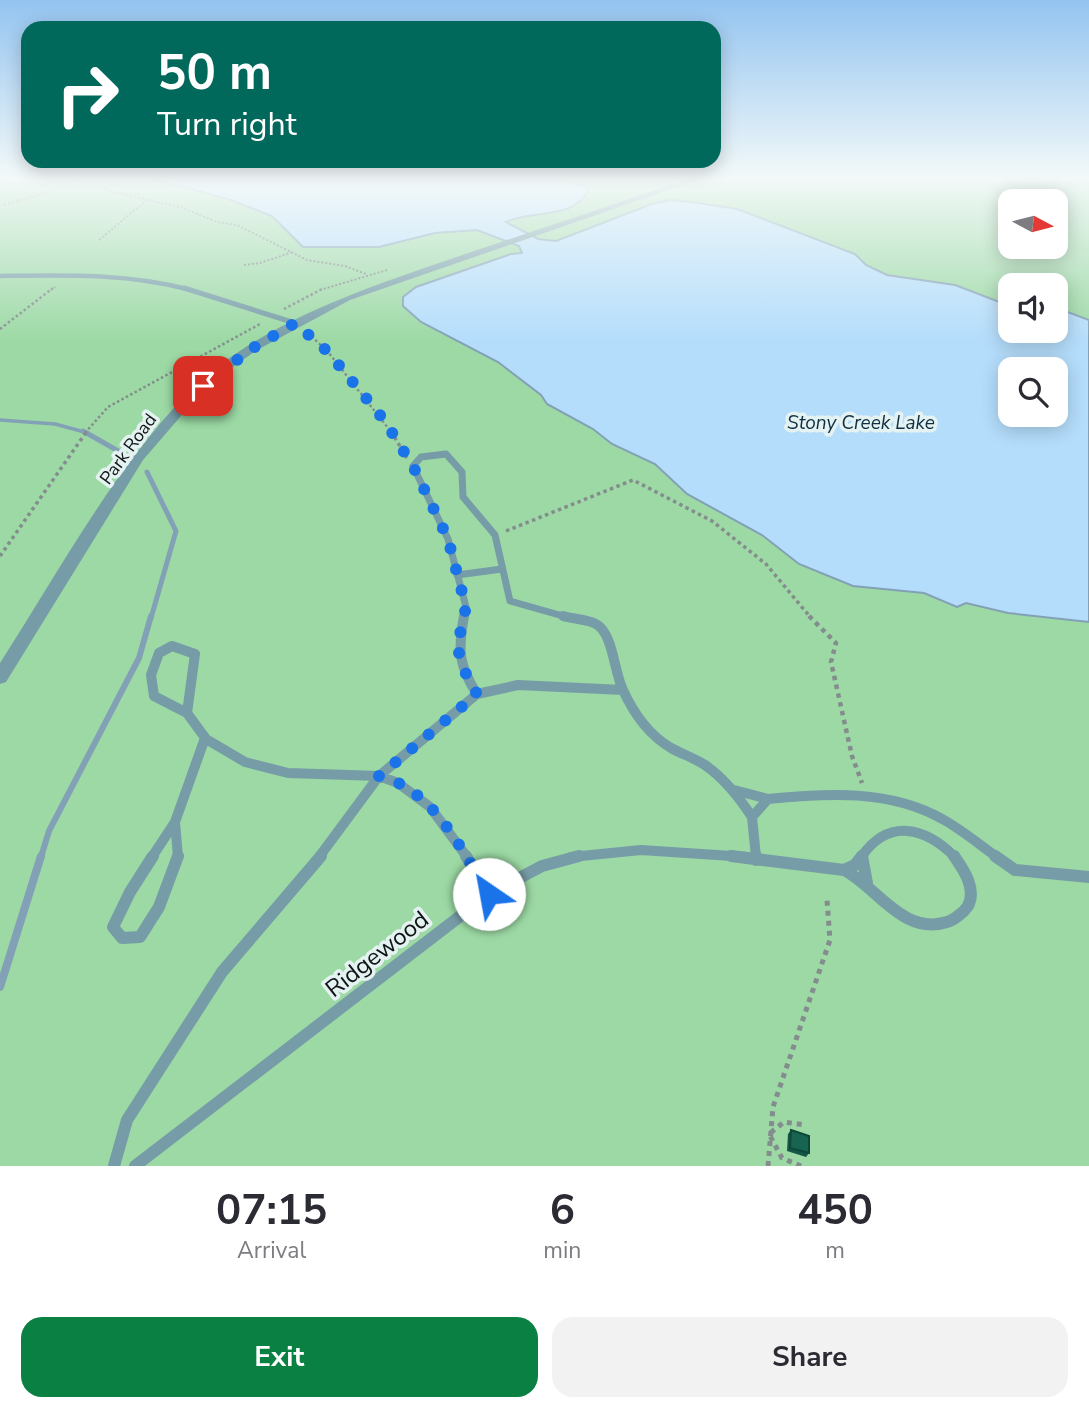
<!DOCTYPE html>
<style>
:root{--surface:#fff;--page:#f2f2f3;--text:#2b2b33;--muted:#7c7c81;--accent:#0b8043}
body{margin:0;font-family:"Nunito Sans",sans-serif;background:var(--page);color:var(--text);height:100vh;display:flex;flex-direction:column;font-size:26px;white-space:nowrap}
*{box-sizing:border-box;margin:0}
p{font-size:23px;color:var(--muted)}
.icon{flex:none;width:38px;height:38px;fill:none;stroke:currentColor;stroke-width:2;stroke-linecap:round;stroke-linejoin:round}
.map{position:relative;height:1166px;overflow:hidden}
.side{display:flex;flex-direction:column;background:var(--surface);flex:1}
.side>*{flex:none}
.top-card{position:absolute;left:21px;top:21px;width:700px;height:147px;border-radius:21px;box-shadow:0 4px 18px #0003;background:#00695c;color:#fff;overflow:hidden}
.needle{width:46px;rotate:97deg}
.buttons{position:absolute;left:998px;top:189px;display:grid;gap:14px}
.buttons a{display:grid;place-items:center;width:70px;height:70px;border-radius:14px;background:var(--surface);box-shadow:0 4px 18px #0003;font-size:35px}
.pin{position:absolute;display:grid;place-items:center;width:60px;height:60px;color:#fff;margin:-30px;border-radius:14px;box-shadow:0 4px 10px #0006}
.me{position:absolute;width:77px;margin:-38px;rotate:327deg;stroke-linejoin:round;filter:drop-shadow(0 0 5px #0008)}
.turn{display:flex;align-items:center;gap:24px;height:147px;padding:0 21px;font-size:32px}
.turn .icon{width:91px;height:91px;stroke-width:2.5}
.turn b{display:block;font-size:49px;line-height:60px}
.eta{display:flex;justify-content:space-evenly;align-items:center;height:119px;text-align:center}
.eta b{font-size:42px;font-weight:700;line-height:49px}
.primary-button{display:flex;gap:14px;margin-top:auto;padding:14px 21px}
.primary-button a{flex:1;height:80px;border-radius:21px;background:var(--accent);color:#fff;font-size:28px;font-weight:700;line-height:80px;text-align:center}
.primary-button a+a{background:var(--page);color:var(--text)}
.map>svg:first-child{display:block}
.green{fill:#9cd9a4;fill-rule:evenodd}
.water{fill:#b4ddfb;stroke:#83a1b6;stroke-width:2;fill-rule:evenodd}
.lines{fill:none;stroke-linecap:round;stroke-linejoin:round}
.stream-far3{stroke:#83a1b6;stroke-width:3.5}
.stream-far2{stroke:#83a1b6;stroke-width:5}
.stream-far1{stroke:#83a1b6;stroke-width:6}
.stream{stroke:#83a1b6;stroke-width:8}
.path-far4{stroke:#848d8d;stroke-width:2;stroke-dasharray:2 2;stroke-linecap:butt}
.path-far3{stroke:#848d8d;stroke-width:2.5;stroke-dasharray:2.5 2.5;stroke-linecap:butt}
.path-far2{stroke:#848d8d;stroke-width:3.5;stroke-dasharray:3.5 3.5;stroke-linecap:butt}
.path-far1{stroke:#848d8d;stroke-width:4.5;stroke-dasharray:4.5 4.5;stroke-linecap:butt}
.path{stroke:#848d8d;stroke-width:5;stroke-dasharray:5 5;stroke-linecap:butt}
.lane-far4{stroke:#769ca7;stroke-width:4.5}
.lane-far3{stroke:#769ca7;stroke-width:5}
.lane-far2{stroke:#769ca7;stroke-width:7}
.lane-far1{stroke:#769ca7;stroke-width:10}
.lane{stroke:#769ca7;stroke-width:12}
.street{fill:#769ca7;fill-rule:evenodd}
.wall{fill:#145746}
.building{fill:#176551;stroke:#104739;stroke-width:2}
.route{stroke:#1a73e8;stroke-width:12;stroke-dasharray:0 21.6}
.labels{text-anchor:middle;dominant-baseline:central;stroke-width:7;stroke-linejoin:round;paint-order:stroke}
.far-street-label{font-size:18px;fill:#111515;stroke:#e5f2f2}
.far-water-label{font-size:19px;font-style:italic;fill:#0e2e42;stroke:#e5f2f2}
.near-street-label{font-size:24px;fill:#111515;stroke:#e5f2f2}
</style>
<div class="map">
<svg width="1089" height="1166" viewBox="0 0 1089 1166">
<rect width="100%" height="100%" fill="#e5f2f2"/>
<path class="green" d="M0,178H1089V1166H0ZM1010,201H1055V247H1010ZM1010,285H1055V331H1010ZM1010,369H1055V415H1010Z"/>
<path class="water" d="M150,178H561L589,188C577,221 530,209 506,222L538,239L556,241L652,204L671,200L692,202L737,209L855,254L866,265L887,275L955,285L1010,306V331H1055V310L1065,311L1089,320V622L1008,613L966,603L957,607L924,593L853,586L799,564L762,535L687,494L655,464L612,444L593,429L547,404L541,395L498,362L421,322L403,306V297L416,287L511,254L522,253L519,246L477,230L435,233L379,247H303L272,216L228,199ZM1010,369H1055V415H1010Z"/>
<g class="lines">
<path class="stream-far3" d="M0,420L55,424L88,433"/>
<path class="stream-far2" d="M83,431L120,452
M147,472L176,531L151,618"/>
<path class="stream-far1" d="M41,857L49,831L139,658L151,616"/>
<path class="stream" d="M0,987L41,856"/>
<path class="path-far4" d="M69,178L93,183L113,192L180,207L217,222L237,225L307,260L345,266L366,274
M0,181L7,178
M4,205L49,192L72,180
M99,240L147,200
M244,265L260,263L293,252
M51,290L55,287
M320,290L387,270"/>
<path class="path-far3" d="M284,309L324,288
M0,329L53,288
M308,333L328,352L392,433
M85,433L108,407L260,324"/>
<path class="path-far2" d="M391,431L407,458
M506,531L633,480L712,521L766,564L811,618
M0,556L87,431"/>
<path class="path-far1" d="M809,616L836,643L831,662L852,756L862,783"/>
<path class="path" d="M768,1166L773,1107L830,940L827,900
M801,1166L782,1158L769,1134L784,1122L805,1125"/>
<path class="lane-far4" d="M0,276C64,275 128,273 191,290"/>
<path class="lane-far3" d="M184,288L295,323"/>
<path class="lane-far2" d="M457,575L502,569
M464,618L466,607L448,539L413,466L421,457L446,454L462,472L463,497L495,535L510,601L570,618"/>
<path class="lane-far1" d="M464,616C458,649 458,665 477,694L518,685L623,690
M563,616C573,619 587,619 596,624C613,633 614,672 623,690
M172,646L195,654L187,713L154,696L151,675L159,653Z
M623,690C633,712 649,735 671,748C682,754 694,758 705,765C724,778 739,797 752,817
M187,713L206,739L245,762L288,773L379,776L398,783L430,807L467,857
M734,790L768,799
M175,822L178,857
M175,822L205,738
M862,856C889,818 925,827 955,857
M152,857L175,822
M319,857L379,776L477,694
M571,857L641,850L747,857
M756,857L752,817L768,799C826,793 891,789 944,820C962,830 980,845 997,857"/>
<path class="lane" d="M153,856L130,892L113,927L122,938L140,937L159,907L178,856
M466,856L489,894
M731,856L844,870
M756,856V860
M862,856L867,883
M862,856L855,865L844,870C877,887 903,936 947,922C954,920 964,912 968,906C977,888 963,869 954,856
M995,856L1015,870L1089,877
M114,1166L127,1120L222,972L321,856
M135,1166L489,894L542,866L579,856"/>
<path class="street" d="M690,178H703L350,300L257,350L221,375L193,402L143,460L6,682L0,684V663C58,573 110,475 184,397C258,320 376,285 474,251C546,227 618,203 690,178Z"/>
</g>
<path class="wall" d="M791,1130L809,1153L806,1157L787,1151L788,1134Z"/>
<path class="building" d="M791,1130L809,1136V1153L790,1148Z"/>
<linearGradient id="sky" x2="0" y2="1"><stop stop-color="#93c4f0"/><stop offset="0.52" stop-color="#f3f9f9"/><stop offset="1" stop-color="#f3f9f9" stop-opacity="0"/></linearGradient>
<rect width="1089" height="342" fill="url(#sky)"/>
<g class="lines">
<path class="route" d="M203,386L253,348L295,323L328,352L384,420L413,466L448,539L466,607L457,647L468,680L477,694L379,776C434,789 461,850 489,894"/>
</g>
<g class="labels">
<g class="far-street-label">
<text transform="translate(128 449) rotate(-54)">Park Road</text>
</g>
<g class="far-water-label">
<text x="861" y="423">Stony Creek Lake</text>
</g>
<g class="near-street-label">
<text transform="translate(377 954) rotate(-38)">Ridgewood</text>
</g>
</g>
</svg>
<div class="buttons">
<a><svg class="needle" viewBox="-14 -14 28 28"><path d="M0-13l5 13h-10z" fill="#e53935"/><path d="M0 13l5-13h-10z" fill="#7c7c81"/></svg></a>
<a><svg class="icon" aria-label="sound" viewBox="0 0 24 24"><path d="M4 9h4l5-4v14l-5-4H4zM17 9q2 3 0 6"/></svg></a>
<a><svg class="icon" aria-label="search" viewBox="0 0 24 24"><circle cx="10" cy="10" r="6"/><path d="M15 15l6 6"/></svg></a>
</div>
<div class="pin" style="left:203px;top:386px;background:#d93025"><svg class="icon" aria-label="arrive" viewBox="0 0 24 24"><path d="M6 21V4h12l-3 4 3 4H6"/></svg></div>
<svg class="me" style="left:489px;top:894px" viewBox="-20 -20 40 40"><circle r="19" fill="#fff"/><path d="M0-13L10 11 0 6-10 11z" fill="#1a73e8"/></svg>
<div class="top-card">
<div class="turn"><svg class="icon" aria-label="right" viewBox="0 0 24 24"><path d="M7 20v-9h11M14 6l5 5-5 5"/></svg><div><b>50 m</b>Turn right</div></div>
</div>
</div>
<section class="side">
<div class="eta">
<div><b>07:15</b><p>Arrival</p></div>
<div><b>6</b><p>min</p></div>
<div><b>450</b><p>m</p></div>
</div>
<div class="primary-button"><a>Exit</a><a>Share</a></div>
</section>
